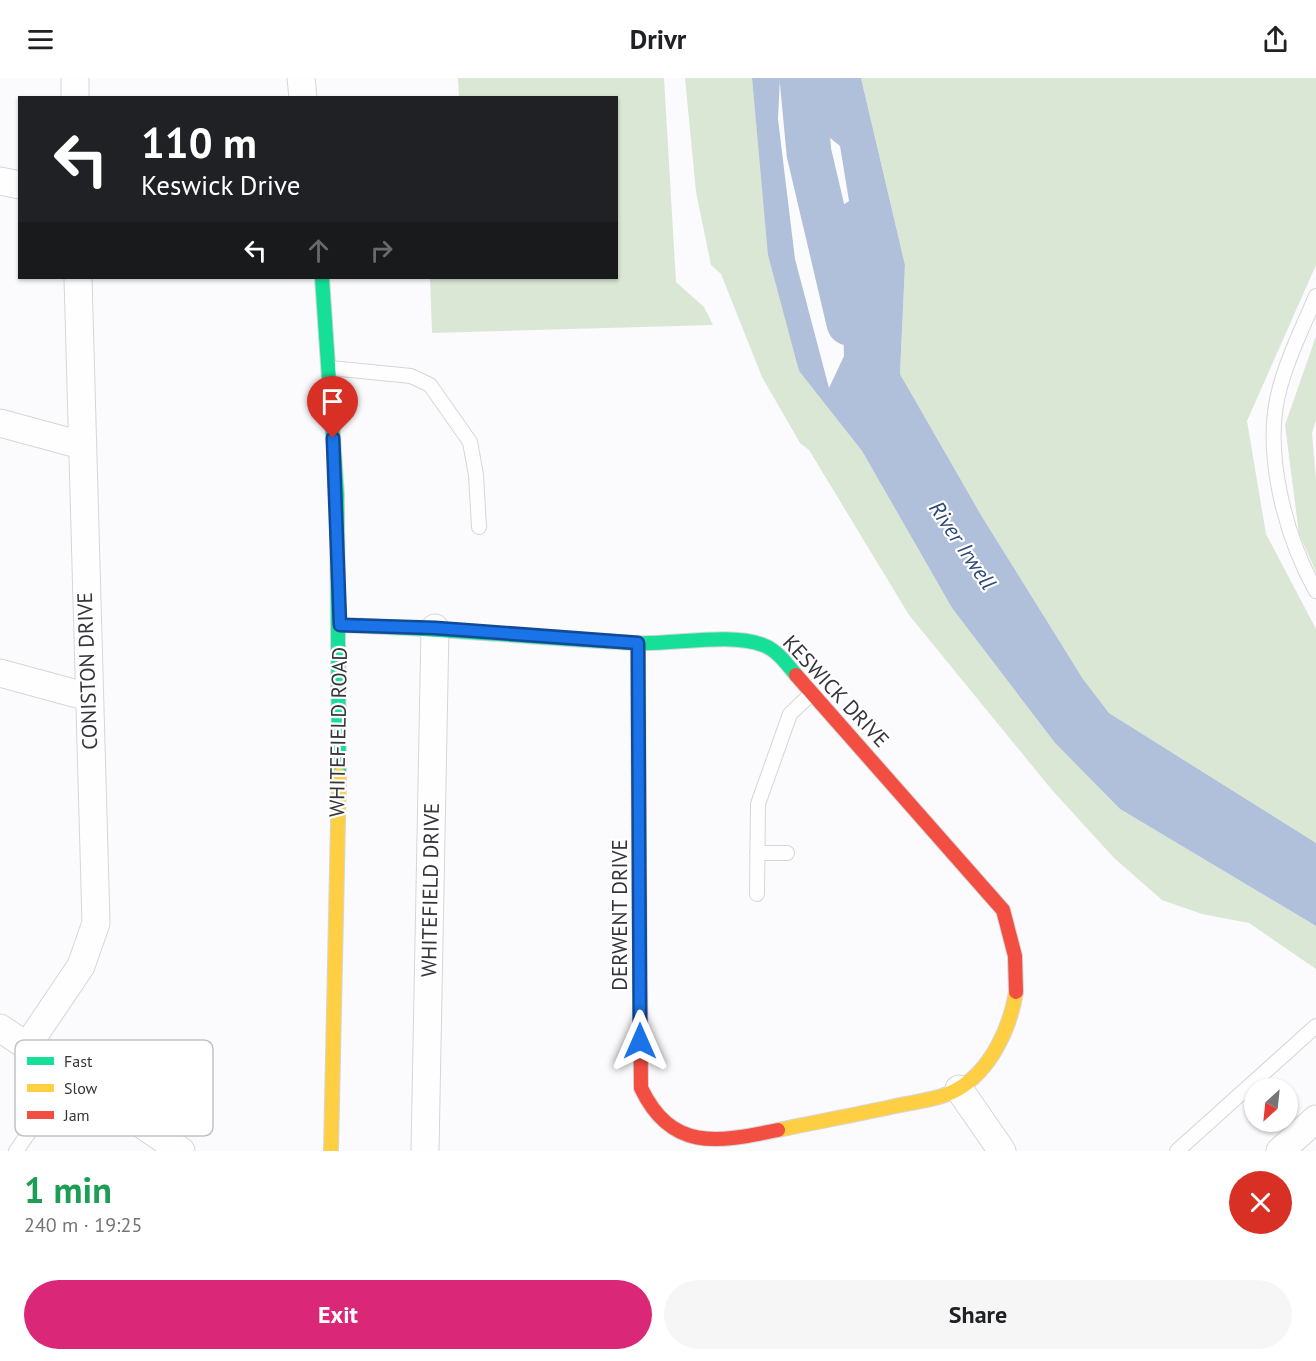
<!DOCTYPE html>
<meta charset="utf-8">
<style>
:root{--surface:#fff;--page:#f6f6f6;--text:#202124;--muted:#757577;--accent:#db2777}
body{margin:0;font-family:"PT Sans",sans-serif;background:var(--page);color:var(--text);height:100vh;display:flex;flex-direction:column;font-size:22px;white-space:nowrap}
*{box-sizing:border-box;margin:0}
p{font-size:20px;color:var(--muted)}
.icon{flex:none;width:33px;height:33px;fill:none;stroke:currentColor;stroke-width:2;stroke-linecap:round;stroke-linejoin:round}
.map{position:relative;height:1073px;overflow:hidden}
.panel{display:flex;flex-direction:column;background:var(--surface);flex:1}
.panel>*{flex:none}
.hud{position:absolute;left:18px;top:18px;width:600px;height:183px;border-radius:0px;box-shadow:0 2px 4px #0004;background:#202124;color:#fff;overflow:hidden}
.needle{width:39px;rotate:207deg}
.buttons{position:absolute;left:1244px;top:1000px;display:grid;gap:12px}
.buttons a{display:grid;place-items:center;width:54px;height:54px;border-radius:50%;background:var(--surface);box-shadow:0 2px 4px #0004;font-size:30px}
.pin{position:absolute;display:grid;place-items:center;width:51px;height:51px;color:#fff;margin:-62px -26px;border-radius:50% 50% 50% 0;rotate:-45deg;box-shadow:0 0 6px #0007}
.pin .icon{rotate:45deg}
.me{position:absolute;width:66px;margin:-33px;rotate:0deg;stroke-linejoin:round;filter:drop-shadow(0 0 4px #0008)}
.turn{display:flex;align-items:center;gap:21px;height:126px;padding:0 24px;font-size:27px}
.turn .icon{width:78px;height:78px;stroke-width:2.5}
.turn b{display:block;font-size:42px;line-height:51px}
.lanes{display:flex;align-items:center;height:57px;padding:0 24px;background:#0003;justify-content:center;gap:30px;direction:ltr}
.lanes .off{opacity:.35}
.round{display:grid;place-items:center;flex:none;width:63px;height:63px;border-radius:32px;background:var(--page)}
.head{display:flex;align-items:center;justify-content:space-between;height:102px;padding:0 24px}
h1{font-size:36px;font-weight:800;line-height:45px;color:#1e9e55}
.cta{display:flex;gap:12px;margin-top:auto;padding:12px 24px}
.cta a{flex:1;height:69px;border-radius:36px;background:var(--accent);color:#fff;font-size:24px;font-weight:800;line-height:69px;text-align:center}
.cta a+a{background:var(--page);color:var(--text)}
header{display:flex;justify-content:space-between;align-items:center;height:78px;padding:0 24px;background:var(--surface);font-size:27px;font-weight:800}
.map>svg:first-child{display:block}
.green{fill:#dae7d4}
.water{fill:#b1c0da}
.lines{fill:none;stroke-linecap:round;stroke-linejoin:round}
.river{stroke:#b1c0da;stroke-width:45}
.lane-casing{stroke:#d6d6d9;stroke-width:16}
.street-casing{stroke:#d6d6d9;stroke-width:29}
.fast-casing{stroke:#d6d6d9;stroke-width:16}
.slow-casing{stroke:#d6d6d9;stroke-width:16}
.jam-casing{stroke:#d6d6d9;stroke-width:16}
.lane{stroke:#fefeff;stroke-width:14}
.street{stroke:#fefeff;stroke-width:27}
.fast{stroke:#16e098;stroke-width:14}
.slow{stroke:#ffcf43;stroke-width:14}
.jam{stroke:#f24e42;stroke-width:14}
.route-casing{stroke:#114b97;stroke-width:15}
.route{stroke:#1a73e8;stroke-width:10}
.labels{text-anchor:middle;dominant-baseline:central;stroke-width:4.5;stroke-linejoin:round;paint-order:stroke}
.street-label{font-size:21px;fill:#353439;stroke:#fff}
.water-label{font-size:22px;font-style:italic;fill:#2d4878;stroke:#fff}
.key{fill:#fff;stroke:#c2c2c4;stroke-width:1.5}
.key-label{font-size:16px;fill:#353439}
</style>
<header><svg class="icon" aria-label="menu" viewBox="0 0 24 24"><path d="M4 6h16M4 12h16M4 18h16"/></svg>Drivr<svg class="icon" aria-label="share" viewBox="0 0 24 24"><path d="M12 15V3M7 8l5-5 5 5M5 13v7h14v-7"/></svg></header>
<div class="map">
<svg width="1316" height="1073" viewBox="0 0 1316 1073">
<rect width="100%" height="100%" fill="#fbfbfe"/>
<path class="green" d="M458,0H664L676,204L704,229L713,247L432,255L430,200H616V20L459,19Z
M685,0H752L759,72L799,293L862,373L952,530L1055,665L1120,731L1316,848V891L1249,845L1202,836L1162,822L1114,780L1052,712L909,537L809,372L800,365L762,299L721,196L711,187L696,114Z
M861,0H1316V187L1247,343L1266,456L1316,551V765L1109,635L1083,601L981,437L900,296L905,187Z
M1316,258V342L1312,355L1316,402V494L1299,456L1285,347Z"/>
<path class="water" d="M752,0H780L778,41L795,181L829,310L844,278L843,248L833,204L837,168L831,135L849,123L840,68L813,46L795,8L798,0H861L905,187L900,296L981,437L1083,601L1109,635L1316,765V848L1120,731L1055,665L952,530L862,373L799,293L768,177Z"/>
<g class="lines">
<path class="river" d="M802,0L809,75L849,245"/>
<g class="lane-casing">
<path id="lane" d="M1316,218C1302,251 1286,283 1278,317C1264,378 1286,460 1316,513
M331,290L411,298L430,307L470,364L476,397L479,449
M757,775H787
M757,816L758,726L790,636L812,615
M16,1073L69,997
M1177,1073L1316,948"/>
</g>
<g class="street-casing">
<path id="street" d="M75,0V20
M301,0L303,20
M0,103L20,107
M0,345L81,367
M0,595L88,619
M0,950L181,1073
M27,968L81,888L96,845L78,200
M959,1011L1002,1073
M425,1073L435,550
M1280,1073L1316,1041"/>
</g>
<g class="fast-casing">
<path id="fast" d="M322,200L337,417L339,697
M340,547C439,550 537,560 636,565C672,567 730,554 763,567C777,572 787,586 796,597"/>
</g>
<g class="slow-casing">
<path id="slow" d="M638,565L639,786
M778,1052C816,1044 854,1037 891,1029C913,1024 939,1022 958,1011C991,992 1010,950 1016,914
M331,1073L339,697"/>
</g>
<g class="jam-casing">
<path id="jam" d="M796,597L1003,832L1015,878L1016,914
M639,786L641,1010C671,1073 716,1065 778,1052"/>
</g>
<use href="#lane" class="lane"/>
<use href="#street" class="street"/>
<use href="#fast" class="fast"/>
<use href="#slow" class="slow"/>
<use href="#jam" class="jam"/>
</g>
<g class="lines">
<g class="route-casing">
<path id="route" d="M333,360L340,547L435,550L638,565L640,963"/>
</g>
<use href="#route" class="route"/>
</g>
<g class="labels">
<g class="street-label">
<text transform="translate(87 593) rotate(-92)">CONISTON DRIVE</text>
<text transform="translate(836 613) rotate(47)">KESWICK DRIVE</text>
<text transform="translate(338 654) rotate(-89)">WHITEFIELD ROAD</text>
<text transform="translate(430 812) rotate(-89)">WHITEFIELD DRIVE</text>
<text transform="translate(619 837) rotate(-90)">DERWENT DRIVE</text>
</g>
<g class="water-label">
<text transform="translate(963 467) rotate(56)">River Irwell</text>
</g>
</g>
<rect x="15" y="962" width="198" height="96" rx="9" class="key"/>
<rect x="27" y="979" width="27" height="8" fill="#16e098"/>
<rect x="27" y="1006" width="27" height="8" fill="#ffcf43"/>
<rect x="27" y="1033" width="27" height="8" fill="#f24e42"/>
<g class="key-label">
<text x="64" y="989">Fast</text>
<text x="64" y="1016">Slow</text>
<text x="64" y="1043">Jam</text>
</g>
</svg>
<div class="buttons">
<a><svg class="needle" viewBox="-14 -14 28 28"><path d="M0-13l5 13h-10z" fill="#e53935"/><path d="M0 13l5-13h-10z" fill="#757577"/></svg></a>
</div>
<div class="pin" style="left:333px;top:360px;background:#d93025"><svg class="icon" aria-label="arrive" viewBox="0 0 24 24"><path d="M6 21V4h12l-3 4 3 4H6"/></svg></div>
<svg class="me" style="left:640px;top:963px" viewBox="-20 -20 40 40"><path d="M0-17L14 15 0 8-14 15z" fill="#1a73e8" stroke="#fff" stroke-width="4"/></svg>
<div class="hud">
<div class="turn"><svg class="icon" aria-label="left" viewBox="0 0 24 24"><path d="M17 20v-9H6M10 6l-5 5 5 5"/></svg><div><b>110 m</b>Keswick Drive</div></div>
<div class="lanes"><svg class="icon" aria-label="left" viewBox="0 0 24 24"><path d="M17 20v-9H6M10 6l-5 5 5 5"/></svg><svg class="icon off" aria-label="ahead" viewBox="0 0 24 24"><path d="M12 20V5M6 11l6-6 6 6"/></svg><svg class="icon off" aria-label="right" viewBox="0 0 24 24"><path d="M7 20v-9h11M14 6l5 5-5 5"/></svg></div>
</div>
</div>
<section class="panel">
<div class="head"><div><h1>1 min</h1><p>240 m · 19:25</p></div><a class="round" style="background:#d93025;color:#fff"><svg class="icon" aria-label="close" viewBox="0 0 24 24"><path d="M6 6l12 12M18 6L6 18"/></svg></a></div>
<div class="cta"><a>Exit</a><a>Share</a></div>
</section>
